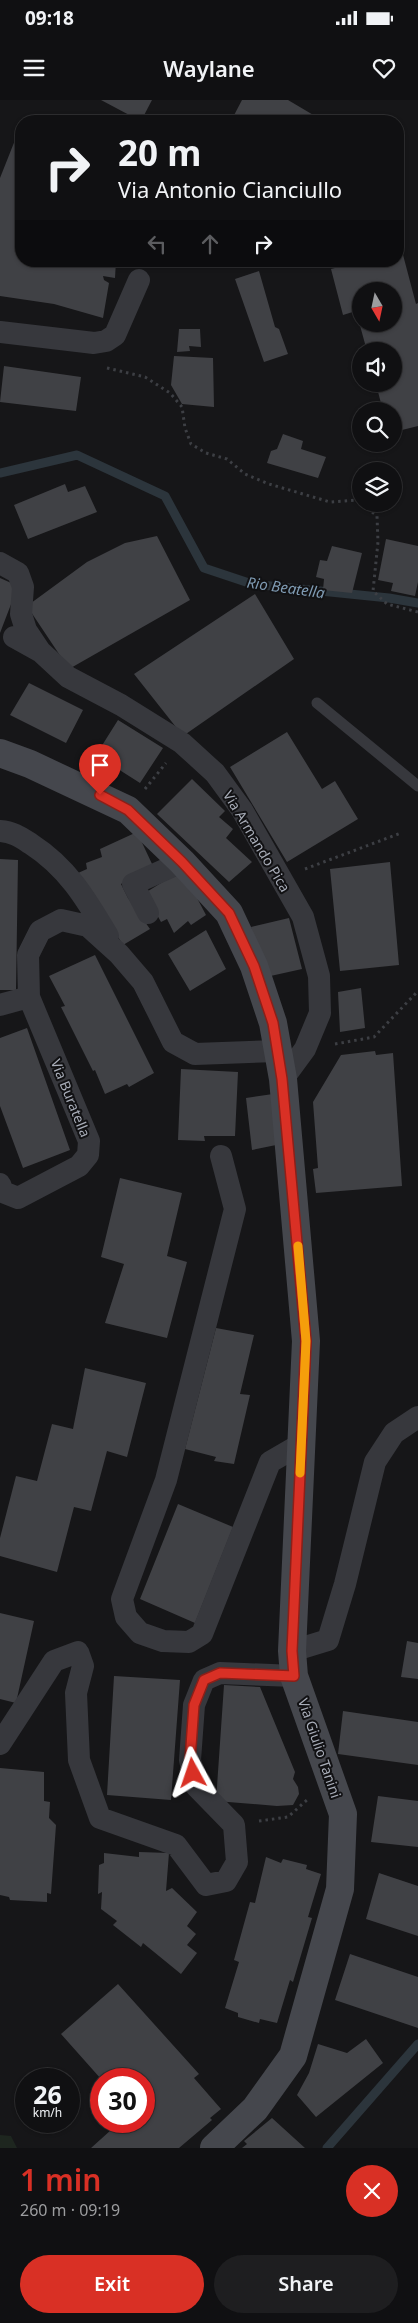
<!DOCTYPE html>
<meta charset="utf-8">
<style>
:root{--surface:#101012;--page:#1e1e20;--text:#f1f3f6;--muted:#9c9d9f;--line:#303032;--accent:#d93025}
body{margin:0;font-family:"Noto Sans",sans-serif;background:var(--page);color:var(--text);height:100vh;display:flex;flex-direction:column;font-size:19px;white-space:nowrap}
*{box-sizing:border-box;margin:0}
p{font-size:16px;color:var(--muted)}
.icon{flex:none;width:28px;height:28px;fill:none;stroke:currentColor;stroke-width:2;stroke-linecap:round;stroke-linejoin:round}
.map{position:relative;height:2048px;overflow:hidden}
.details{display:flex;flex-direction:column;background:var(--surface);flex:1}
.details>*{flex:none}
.guide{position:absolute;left:15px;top:15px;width:389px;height:152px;border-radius:20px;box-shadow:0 1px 4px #0004,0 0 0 1px var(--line);background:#101012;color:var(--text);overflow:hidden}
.needle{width:32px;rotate:171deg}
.buttons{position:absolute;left:352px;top:182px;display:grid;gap:10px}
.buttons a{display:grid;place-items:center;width:50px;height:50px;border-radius:50%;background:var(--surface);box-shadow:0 1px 4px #0004,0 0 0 1px var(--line);font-size:25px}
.speed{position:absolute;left:15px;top:1968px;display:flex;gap:10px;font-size:25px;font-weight:700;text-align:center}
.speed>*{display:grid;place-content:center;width:65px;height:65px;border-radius:50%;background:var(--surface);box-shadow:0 1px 4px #0004,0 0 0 1px var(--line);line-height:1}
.speed small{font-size:12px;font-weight:400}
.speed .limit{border:8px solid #d22;background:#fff;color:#111}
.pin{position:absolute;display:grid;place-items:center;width:42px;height:42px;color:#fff;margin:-51px -21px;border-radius:50% 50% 50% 0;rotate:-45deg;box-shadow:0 0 5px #0007}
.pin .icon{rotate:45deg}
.me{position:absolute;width:55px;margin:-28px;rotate:355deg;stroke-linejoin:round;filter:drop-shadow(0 0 4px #0008)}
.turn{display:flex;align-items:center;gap:18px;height:105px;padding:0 20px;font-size:22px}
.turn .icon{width:65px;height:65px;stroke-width:2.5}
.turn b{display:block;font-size:35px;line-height:42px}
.lanes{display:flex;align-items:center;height:48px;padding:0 20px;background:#0003;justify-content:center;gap:25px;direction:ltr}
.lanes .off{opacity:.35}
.round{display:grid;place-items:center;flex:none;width:52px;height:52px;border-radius:26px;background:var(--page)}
.head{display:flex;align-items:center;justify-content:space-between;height:85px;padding:0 20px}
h1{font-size:30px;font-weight:600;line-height:38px;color:var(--accent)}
.cta{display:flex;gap:10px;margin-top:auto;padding:10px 20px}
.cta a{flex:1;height:58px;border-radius:30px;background:var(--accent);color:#fff;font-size:20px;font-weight:600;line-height:58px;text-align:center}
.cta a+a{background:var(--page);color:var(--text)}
.status{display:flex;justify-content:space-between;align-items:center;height:35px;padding:0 25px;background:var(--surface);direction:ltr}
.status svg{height:14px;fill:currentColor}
header{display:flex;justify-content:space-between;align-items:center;height:65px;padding:0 20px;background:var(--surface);font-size:22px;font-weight:600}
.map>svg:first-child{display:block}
.green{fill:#1e261f}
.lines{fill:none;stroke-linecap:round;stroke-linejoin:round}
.stream{stroke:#2c353c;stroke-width:9}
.building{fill:#404145;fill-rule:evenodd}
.path{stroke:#3d3f44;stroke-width:3;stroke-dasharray:2.5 4;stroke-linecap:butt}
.lane{stroke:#37383d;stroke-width:11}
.street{stroke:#37383d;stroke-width:22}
.secondary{stroke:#45474d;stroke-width:28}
.route-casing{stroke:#8d1f18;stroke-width:12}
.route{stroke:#d93025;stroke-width:9}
.slow{stroke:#f59e0b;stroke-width:9}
.labels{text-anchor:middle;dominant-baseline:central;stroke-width:4;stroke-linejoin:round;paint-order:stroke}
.street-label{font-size:14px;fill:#a8adb8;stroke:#111113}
.water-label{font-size:15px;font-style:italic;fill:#7f9bb3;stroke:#111113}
</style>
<div class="status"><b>09:18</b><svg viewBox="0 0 49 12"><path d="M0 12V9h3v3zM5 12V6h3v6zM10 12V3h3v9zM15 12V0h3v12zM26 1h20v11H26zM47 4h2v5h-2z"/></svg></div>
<header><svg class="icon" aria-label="menu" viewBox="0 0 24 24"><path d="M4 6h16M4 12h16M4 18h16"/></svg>Waylane<svg class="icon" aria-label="heart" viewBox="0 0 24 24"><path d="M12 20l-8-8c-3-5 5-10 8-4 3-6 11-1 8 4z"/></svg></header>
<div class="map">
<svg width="418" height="2048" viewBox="0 0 418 2048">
<rect width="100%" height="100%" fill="#161618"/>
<path class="green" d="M0,2035L11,2036L17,2048H0Z"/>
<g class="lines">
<path class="stream" d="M0,373L77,355L165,396L204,468L252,484L389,498L418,503
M327,2048L418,1944"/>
</g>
<path class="building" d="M101,0H152L141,21H130L133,17Z
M242,0H288L315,16L312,21H231Z
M21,25V161H116L115,178L103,176L104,180L109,183L103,218L54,204L0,196V78Z
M402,151L416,204L418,203V326L394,332V311H383L376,284H394V251H367L356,211L343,215L331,169L362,161H398V152ZM361,191H394V224H361Z
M259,171L275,227L279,229L288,254L264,262L235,179Z
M179,229H200L201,247L189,246L190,251L177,252Z
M174,256L213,258L214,307L182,304L171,285Z
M4,266L81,277L76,311L0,302Z
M283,334L303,341L301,349L326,357L318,378L267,363L271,351L277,349Z
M65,384L68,392L85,386L97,412L28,439L14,405Z
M157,436L190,500L69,569L27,506L87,462L125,443Z
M386,439L418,446V482L415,496L391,491L393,483L378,480Z
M332,446L362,453L352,493L323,490L324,479L316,477L320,460L327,461Z
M0,478L18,486L0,533Z
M255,494L294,559L183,636L134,574Z
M29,583L83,610L66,643L10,615Z
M118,620L163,648L140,683L96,655Z
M287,632L322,689L335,681L358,719L287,762L230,667Z
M192,679L225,711L219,717L233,729L226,738L252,762L229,782L157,714Z
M137,732L153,766L121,784L128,798L150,829L123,845L78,773L87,769L86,763L102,757L100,749Z
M0,759L18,760L16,890H0Z
M390,762L399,865L340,871L330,769Z
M177,773L197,798L206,815L191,825L188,821L174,833L167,819L161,822L145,793Z
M289,818L302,869L266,877L251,827Z
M206,830L226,869L190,891L168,854Z
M95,855L154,973L129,987L127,984L105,994L95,970L93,971L61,907L65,906L49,876Z
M361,888L365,928L340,932L338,892Z
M27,928L70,1050L23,1068L0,1006V938Z
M375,951L376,955L393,953L402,1086L316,1093L313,1069L318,1068L313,1002L341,955Z
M181,969L238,972L235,1036H204L205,1041L178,1040Z
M273,994L281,1044L252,1050L246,998Z
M120,1078L182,1093L167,1156L187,1162L167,1238L105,1223L124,1164L101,1157Z
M216,1228L254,1235L240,1294L250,1295L234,1364L214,1361L216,1357L185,1349Z
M85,1268L146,1283L127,1357L107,1351L91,1411L74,1407L57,1472L0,1456V1438L16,1376L37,1381L52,1324L73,1329Z
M178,1404L233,1427L195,1523L140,1499Z
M0,1513L34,1521L16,1603L0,1599Z
M407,1541L418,1543V1579L401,1577Z
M114,1576L180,1580L171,1700L107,1695Z
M224,1585L260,1587L295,1672L293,1679L298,1687L299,1694L293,1705L277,1706L216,1701Z
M343,1611L418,1622V1665L338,1654Z
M0,1668L44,1672V1701L50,1702L49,1718L56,1725L51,1794L47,1793V1802L10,1800L9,1797L0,1795Z
M378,1696L418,1701V1747L371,1742Z
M139,1752L169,1753L166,1791L172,1788L197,1812L187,1826L196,1834L187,1845L197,1853L181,1874L143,1843L141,1847L113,1825L117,1821L101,1809L102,1792L98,1794L99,1765L104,1763V1753L139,1757Z
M266,1757L281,1763L283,1759L307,1765L306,1769L321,1774L308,1817L312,1818L293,1882L290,1880L277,1923L260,1919L259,1923L238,1917V1913L225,1908L239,1862L234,1860L250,1802L255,1803Z
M379,1773L418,1786V1836L366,1819Z
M350,1854L418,1877V1928L335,1900Z
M118,1884L199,1974L194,1978L221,2009L210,2018L212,2020L179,2048H91L121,2021H144V1979H101L61,1934Z
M366,1939L383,1963L316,2017L297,1995L309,1973L318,1944L347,1953Z
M272,2018L305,2048H242L247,2044L244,2041Z"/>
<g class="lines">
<path class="path" d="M107,268L145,277L170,293L182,307L185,328L191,344L206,353L227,359L245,374L269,384L330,402L358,400L361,403
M362,404L377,416L378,442L373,491L387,504L418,512
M145,689L166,663
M305,769L401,733
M335,944L374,937L418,891
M259,1721L288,1717L308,1699"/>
<path class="lane" d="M317,603L418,686"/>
<path class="street" d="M0,232L94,243L106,241L115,235L139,180
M0,463L18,473L23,487L21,514L26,530L40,551
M14,537L41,552L68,577L121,605L182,643L215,673L242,710L303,817L319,876L320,913L305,949L283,979
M0,731C13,732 20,737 31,744C68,768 86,799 108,836
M148,813L133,784L182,762
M0,905L29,897
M221,1056L235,1109L166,1380L122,1499L126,1517L140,1533L163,1541L189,1542L202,1534L270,1362L301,1344
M0,1084L3,1092L18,1098L79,1066L88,1055L89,1041L29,897L28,855L40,831L61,820L88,826L119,854L143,882L173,942L195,954L277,951
M292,1551L328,1540L345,1484L375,1362L394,1333L418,1317
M0,1644L54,1561L78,1552L83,1566L76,1593L79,1660L100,1718L176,1745L206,1785L226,1781L237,1762L234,1725L196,1686L190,1660L194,1605L204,1580L220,1573L294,1576"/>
<path class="secondary" d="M0,653L30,664L128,710L182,762L229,813L254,866L273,923L283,979L306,1241L292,1551L294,1576L343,1714L340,1789L293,1956L255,2009L214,2048"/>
</g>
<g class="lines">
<g class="route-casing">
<path id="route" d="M100,695L128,710L182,762L229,813L254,866L273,923L282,979L306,1241L292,1551L294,1576L220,1573L204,1580L194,1605L190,1660L193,1673"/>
</g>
<use href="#route" class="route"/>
<path class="slow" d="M298,1146L306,1241L300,1373"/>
</g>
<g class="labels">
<g class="street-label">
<text transform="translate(257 741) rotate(59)">Via Armando Pica</text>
<text transform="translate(71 998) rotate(68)">Via Buratella</text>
<text transform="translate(320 1648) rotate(71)">Via Giulio Tanini</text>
</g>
<g class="water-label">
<text transform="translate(286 487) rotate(8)">Rio Beatella</text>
</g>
</g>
</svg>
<div class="buttons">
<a><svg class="needle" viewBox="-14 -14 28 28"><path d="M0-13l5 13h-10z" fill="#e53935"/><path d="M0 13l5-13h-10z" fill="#9c9d9f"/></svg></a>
<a><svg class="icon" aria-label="sound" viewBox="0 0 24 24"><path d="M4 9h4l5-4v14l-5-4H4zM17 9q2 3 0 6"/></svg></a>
<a><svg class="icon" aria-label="search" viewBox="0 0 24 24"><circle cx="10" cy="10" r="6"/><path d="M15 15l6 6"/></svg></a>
<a><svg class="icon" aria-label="layers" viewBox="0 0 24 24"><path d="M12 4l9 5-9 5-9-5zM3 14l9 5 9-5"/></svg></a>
</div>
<div class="speed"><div>26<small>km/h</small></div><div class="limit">30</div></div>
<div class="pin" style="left:100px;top:695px;background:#d93025"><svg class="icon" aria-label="arrive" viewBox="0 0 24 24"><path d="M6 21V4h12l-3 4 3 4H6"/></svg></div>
<svg class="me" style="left:193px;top:1673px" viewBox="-20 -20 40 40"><path d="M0-17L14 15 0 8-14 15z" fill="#d93025" stroke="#fff" stroke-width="4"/></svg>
<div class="guide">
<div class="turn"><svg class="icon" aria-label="right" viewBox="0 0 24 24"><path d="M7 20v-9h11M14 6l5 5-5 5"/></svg><div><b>20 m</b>Via Antonio Cianciullo</div></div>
<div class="lanes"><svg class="icon off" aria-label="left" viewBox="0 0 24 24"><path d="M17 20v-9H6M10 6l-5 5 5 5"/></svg><svg class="icon off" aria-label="ahead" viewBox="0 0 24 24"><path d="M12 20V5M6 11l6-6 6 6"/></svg><svg class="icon" aria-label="right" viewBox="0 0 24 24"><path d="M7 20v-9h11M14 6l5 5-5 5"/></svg></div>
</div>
</div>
<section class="details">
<div class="head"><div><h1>1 min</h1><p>260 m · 09:19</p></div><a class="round" style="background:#d93025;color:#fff"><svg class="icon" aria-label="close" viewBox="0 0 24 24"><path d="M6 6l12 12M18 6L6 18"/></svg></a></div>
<div class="cta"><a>Exit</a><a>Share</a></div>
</section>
